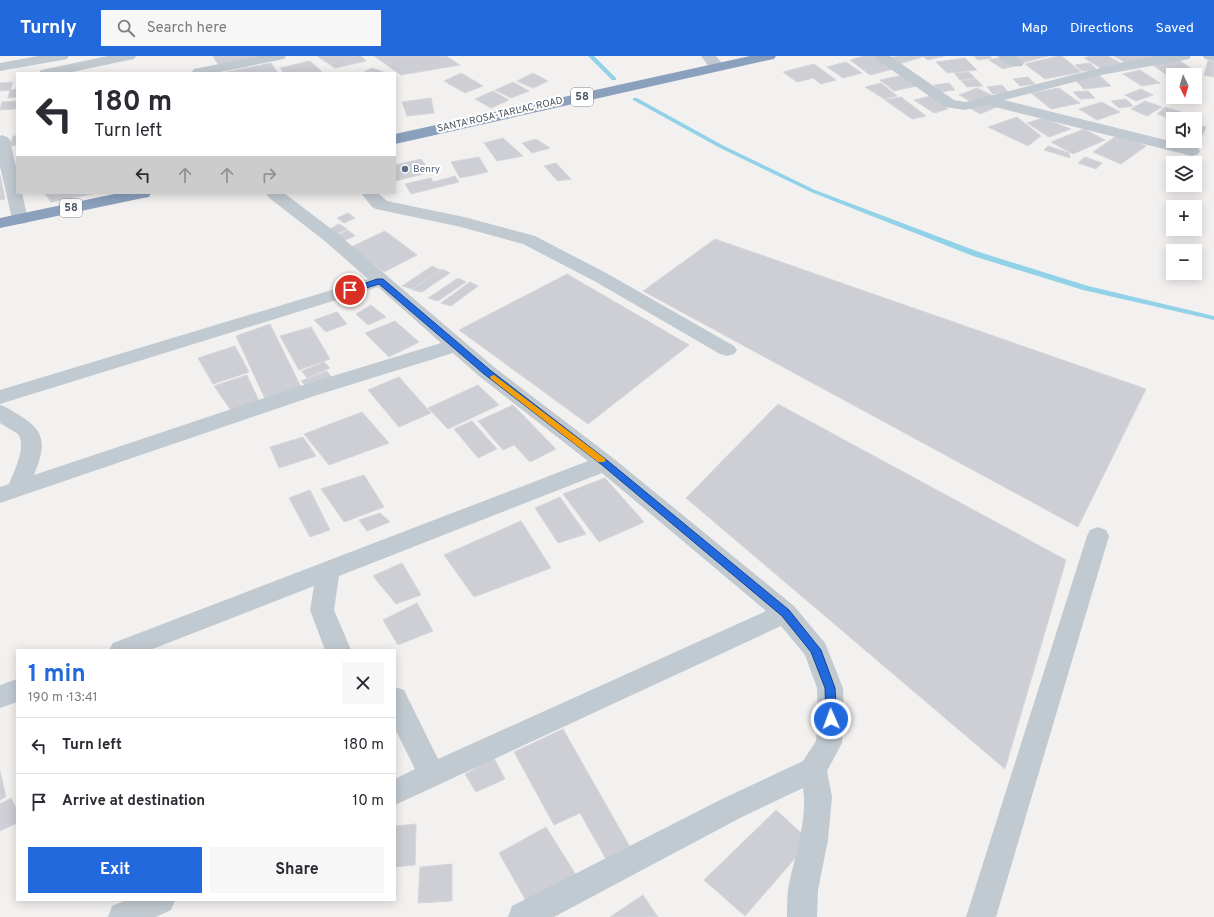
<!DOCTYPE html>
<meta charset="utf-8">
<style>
:root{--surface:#fff;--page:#f7f7f7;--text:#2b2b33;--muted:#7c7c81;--line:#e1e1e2;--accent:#2169dc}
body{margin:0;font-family:Overpass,sans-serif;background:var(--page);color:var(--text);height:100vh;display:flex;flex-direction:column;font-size:15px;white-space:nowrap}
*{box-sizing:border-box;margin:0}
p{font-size:13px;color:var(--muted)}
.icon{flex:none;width:22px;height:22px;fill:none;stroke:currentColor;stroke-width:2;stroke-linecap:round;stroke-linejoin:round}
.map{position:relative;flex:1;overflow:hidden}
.panel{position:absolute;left:16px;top:593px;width:380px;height:252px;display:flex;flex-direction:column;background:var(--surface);border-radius:0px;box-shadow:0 2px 10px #0003}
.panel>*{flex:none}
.hud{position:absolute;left:16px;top:16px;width:380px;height:122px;border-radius:0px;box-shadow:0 2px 10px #0003;background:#fff;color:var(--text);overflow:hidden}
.needle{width:26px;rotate:175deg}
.fabs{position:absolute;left:1166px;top:12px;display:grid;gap:8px}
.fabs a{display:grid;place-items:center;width:36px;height:36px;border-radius:0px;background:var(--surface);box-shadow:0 2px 10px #0003;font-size:20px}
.pin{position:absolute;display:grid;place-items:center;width:34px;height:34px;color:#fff;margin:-17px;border:2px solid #fff;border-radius:50%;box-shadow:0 1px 4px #0007}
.me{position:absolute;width:44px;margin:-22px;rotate:358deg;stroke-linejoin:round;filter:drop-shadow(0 0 3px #0008)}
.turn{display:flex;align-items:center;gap:14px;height:84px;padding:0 12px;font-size:18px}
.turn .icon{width:52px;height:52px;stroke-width:2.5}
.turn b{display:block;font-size:28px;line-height:34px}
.lanes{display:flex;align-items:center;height:38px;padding:0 12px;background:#0003;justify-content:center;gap:20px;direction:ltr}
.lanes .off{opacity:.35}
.round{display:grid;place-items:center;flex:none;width:42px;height:42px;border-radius:0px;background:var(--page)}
.overview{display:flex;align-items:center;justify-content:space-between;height:68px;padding:0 12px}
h1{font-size:24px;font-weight:700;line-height:30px;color:var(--accent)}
.button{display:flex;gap:8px;margin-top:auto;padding:8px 12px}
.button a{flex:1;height:46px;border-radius:0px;background:var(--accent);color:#fff;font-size:16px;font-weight:700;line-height:46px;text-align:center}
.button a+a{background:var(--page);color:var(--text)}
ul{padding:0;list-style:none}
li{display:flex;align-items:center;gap:12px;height:56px;padding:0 12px;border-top:1px solid var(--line)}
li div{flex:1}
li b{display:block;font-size:15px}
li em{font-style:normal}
header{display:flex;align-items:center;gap:24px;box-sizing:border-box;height:56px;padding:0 20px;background:var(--accent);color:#fff}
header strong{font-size:19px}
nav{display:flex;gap:22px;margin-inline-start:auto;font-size:14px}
.search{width:280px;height:36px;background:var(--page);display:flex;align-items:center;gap:10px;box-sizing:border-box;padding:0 14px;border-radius:0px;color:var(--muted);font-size:15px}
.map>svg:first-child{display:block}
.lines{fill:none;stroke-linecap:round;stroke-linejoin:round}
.stream{fill:#91d2e8;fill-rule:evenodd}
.building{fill:#cecfd5;stroke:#d5d6db}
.minor{fill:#c2cad1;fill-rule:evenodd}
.highway{fill:#8ba0bd;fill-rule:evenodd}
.route{fill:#2169dc;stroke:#15448f}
.slow{fill:#f59e0b}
.service-dot{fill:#5c6f8a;stroke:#fff;stroke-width:1.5}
.labels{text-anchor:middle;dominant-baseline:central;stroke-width:4;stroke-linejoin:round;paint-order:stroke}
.far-street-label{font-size:10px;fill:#49535d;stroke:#fff}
.far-service-label{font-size:10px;fill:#4e5e75;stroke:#fff;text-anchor:start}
.shield{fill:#fff;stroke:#80878e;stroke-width:1}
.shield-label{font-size:11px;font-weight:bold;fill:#49535d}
</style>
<header>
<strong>Turnly</strong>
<div class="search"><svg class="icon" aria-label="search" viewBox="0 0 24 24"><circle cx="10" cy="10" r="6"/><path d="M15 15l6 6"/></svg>Search here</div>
<nav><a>Map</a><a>Directions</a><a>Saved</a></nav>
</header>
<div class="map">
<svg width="1214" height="861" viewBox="0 0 1214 861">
<rect width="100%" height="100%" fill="#f3f1f0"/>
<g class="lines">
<path class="stream" d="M588,0H594L616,22V24H612Z
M633,42H637L724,90L815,134L979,196L1088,230L1214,260V264L1083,234L973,200L811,136L720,92L633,44Z"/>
</g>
<path class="building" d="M213,0H271L219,10Z
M317,0H361L366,5L335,12Z
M374,0H446L460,9L401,19Z
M864,0H880L897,12L870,19L850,4Z
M898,0H921L922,1L899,8L891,2Z
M922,0H945L928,4Z
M974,0H990L992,2L978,4Z
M1011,0H1048L1021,7Z
M1058,0H1062L1081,16L1045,23L1025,8Z
M1091,0H1108L1122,8L1102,13L1084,2Z
M1114,0H1159L1128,8Z
M1001,1L1015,10L1003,13L989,4Z
M965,2L977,14L947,17L936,6Z
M1179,4L1200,19H1173V23L1151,8Z
M1208,4L1214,6V21L1204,19Z
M310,5L323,17H284L280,12Z
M846,6L862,17L843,22L827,11Z
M271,7L278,17L226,16Z
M1090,7L1097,14L1082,15L1075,9Z
M814,8L836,24L821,28L813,22L797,26L783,16Z
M372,12L386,17H362Z
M1140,14L1160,27L1142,30L1123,18Z
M969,16L975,22L960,24L954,17Z
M461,17L483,30L465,37L444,25Z
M533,17L548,25L533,32L517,25Z
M903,19L917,30L894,35L880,24Z
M1099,19L1111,30L1084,33L1073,22Z
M1028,21L1035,28L1020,30L1013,23Z
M976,23L983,30L967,31L961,25Z
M13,26L10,34L0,35V27Z
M513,26L529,35L511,42L495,34Z
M881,27L897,40L884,43L865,31Z
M949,27L955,34L940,36L934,29Z
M1002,29L1008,36L993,38L987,31Z
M977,32L993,40L974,47L959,39Z
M1059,32L1080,47L1051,53L1031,37Z
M17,33V41L8,42L10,34Z
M1141,33L1153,39L1136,45L1125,39Z
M493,35L509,44L491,52L475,43Z
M1088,35L1095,42L1080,43L1073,36Z
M931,40L948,53L934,57L914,44Z
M901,41L926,60L912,63L885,44Z
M431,42L434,57L407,60L402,46Z
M1126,43L1133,50L1119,52L1111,45Z
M17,45L15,53L0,54L2,46Z
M1145,45L1162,51L1147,60L1131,53Z
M986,46L997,51L980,58L970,52Z
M1102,46L1120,56L1097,64L1079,53Z
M1165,51L1181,56L1173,64L1157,58Z
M1017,61L1041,80L1028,90L988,71Z
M1043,62L1071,73L1049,81L1027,67Z
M1195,68L1206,71L1198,90L1180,85H1195Z
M1084,73L1105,84L1073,98L1051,86Z
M1118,79L1146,90L1121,108L1093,96Z
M13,80H17V89L10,90Z
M503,82L523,100L497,105L484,87Z
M536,83L550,92L532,97L522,87Z
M1048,90L1069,97L1070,102L1044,94Z
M479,101L488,116L460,122L451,106Z
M1085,101L1102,107L1096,113L1078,107Z
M421,103L431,116L395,125V109Z
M556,107L571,123L558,125L544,110Z
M0,119L5,143L0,144Z
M455,120L459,126L411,138L405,128L431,122L433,126Z
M49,137H97L51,146L45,138Z
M348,157L355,162L344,167L337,162Z
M339,168L347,173L335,179L328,174Z
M348,174L355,180L343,185L336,180Z
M385,175L417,199L384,216L351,191Z
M715,183L1146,333L1078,471L643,235Z
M432,210L440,214L412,233L402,230Z
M442,213L450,217L422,236L412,234Z
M567,218L689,289L588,368L459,274Z
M458,222L466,226L438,245L428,242Z
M470,226L478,230L451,250L441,247Z
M371,249L386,261L368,269L356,258Z
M337,256L347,268L326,276L314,264Z
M395,265L419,286L389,301L365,277Z
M270,268L302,333L266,345L236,280Z
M311,271L330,303L299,314L280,280Z
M235,290L249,316L213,328L198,302Z
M324,306L330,312L307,322L302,315Z
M327,315L333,323L308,332L301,325Z
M247,319L260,347L232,356L214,330Z
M399,321L431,357L399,371L368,334Z
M478,329L499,349L448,373L428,352Z
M778,348L1066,504L1005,713L686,442Z
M513,349L556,393L530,406L514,389L503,394L478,365Z
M362,356L389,387L329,409L304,378Z
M472,365L497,393L478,402L454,373Z
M303,381L316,400L279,412L270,391Z
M364,419L384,451L344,466L321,433Z
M605,422L644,466L599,486L563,438Z
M310,434L330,474L310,481L289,442Z
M560,441L586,478L558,487L535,452Z
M380,457L390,466L367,475L359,464Z
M521,465L551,512L474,541L444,499Z
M402,507L421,539L396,548L373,520Z
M417,547L433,575L398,589L383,564Z
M563,673L630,791L606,803L580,757L554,769L514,696Z
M494,702L505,723L476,736L465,718Z
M0,715L6,741L0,744Z
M11,742L17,754V767L0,775V748Z
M776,754L810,785L745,860L704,824Z
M416,768L415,809L395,811V770Z
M546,771L578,822L529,850L499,797Z
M452,808V845L418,847L420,811Z
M643,839L658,861H610Z"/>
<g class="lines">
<path class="minor" d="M38,0H69L67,3L62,4L0,15V7Z
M108,0H136L134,3L129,4L67,17H39L41,14L46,13Z
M258,0H286L284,3L279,4L215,17L192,16L194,13L199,12Z
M701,0H716L725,11L723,14C712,17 707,8 701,0Z
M874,0H890L954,44L965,46L1128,5L1155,0H1191L1189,3L1184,4L1101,19L1004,44L1198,92L1200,95L1198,98L1192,100L987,49L965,54L945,51L876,3Z
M998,0H1015L1024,7L1022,10C1014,12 1003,7 998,0Z
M1203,0H1214V5L1205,3Z
M2,79L7,81L10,84L17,115V137H22L28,163L26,167L20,168L14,167L12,163L0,110V80Z
M266,137H284L338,178L494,311L613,402L794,550L825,587L843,632L844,663L842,687L827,715L832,741L828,784L818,834L817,861H787C787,852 787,842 788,833C794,801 808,765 803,732L740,762L554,861H508L512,850L720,744L803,705L816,685L818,663L817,632L805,599L781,570L395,749V723L415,713L395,673V631L404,634L438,703L766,555L602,417L339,520L334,554L351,594H325L310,554L314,530L150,594H109L113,587L588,405L480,321L453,297L314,340L0,447V431L9,428C14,415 27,391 18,378L0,367V349C7,351 12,355 19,359C48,376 45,391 34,419L300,330L441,287L378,231L0,348V334L368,223L326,186L268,141Z
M361,137H378L387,145L464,161L535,180L608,218L734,290L737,294L734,298L727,300L720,298L596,226L523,188L461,171L376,153L372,151Z
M1098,471L1106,474L1109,480L996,861H966L1087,480L1090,474Z
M17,623V646L0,652V629Z
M126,844H175L171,854L156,861H108L112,850Z"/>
<path class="highway" d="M750,0H776L774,3L769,4L395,88V78Z
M119,137H151L149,141L143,142L0,172V162Z"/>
</g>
<path class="route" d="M377,223H383L490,314L608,405L789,554L821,594L835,632L837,663L835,667L831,668L827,667L826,663L825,632L811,596L782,560L602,409L484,318L379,228L350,237L346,234Z"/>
<path class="slow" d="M494,319L604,402L606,404L604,406H598L491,323L490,321L491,320Z"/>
<circle class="service-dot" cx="405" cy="113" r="4"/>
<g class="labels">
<g class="far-street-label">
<text transform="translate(500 59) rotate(-13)">SANTA ROSA-TARLAC ROAD</text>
</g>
<g class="far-service-label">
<text x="413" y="113">Benry</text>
</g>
<g class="shield">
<rect x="571" y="32" width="22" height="18" rx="3"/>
<rect x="60" y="143" width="22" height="18" rx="3"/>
</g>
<g class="shield-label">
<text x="582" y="41">58</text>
<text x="71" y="152">58</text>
</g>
</g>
</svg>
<div class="fabs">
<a><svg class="needle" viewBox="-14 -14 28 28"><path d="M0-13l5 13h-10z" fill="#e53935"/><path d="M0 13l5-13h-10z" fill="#7c7c81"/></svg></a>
<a><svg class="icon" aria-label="sound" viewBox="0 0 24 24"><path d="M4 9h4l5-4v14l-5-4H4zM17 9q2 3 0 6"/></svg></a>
<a><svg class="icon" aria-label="layers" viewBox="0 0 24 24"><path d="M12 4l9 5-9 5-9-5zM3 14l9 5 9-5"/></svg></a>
<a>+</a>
<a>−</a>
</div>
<div class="pin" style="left:350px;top:234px;background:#d93025"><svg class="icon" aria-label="arrive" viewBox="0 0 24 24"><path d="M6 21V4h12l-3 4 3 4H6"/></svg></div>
<svg class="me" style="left:831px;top:663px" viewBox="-20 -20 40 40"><circle r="17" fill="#2169dc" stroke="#fff" stroke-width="3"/><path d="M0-11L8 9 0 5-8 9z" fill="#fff"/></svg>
<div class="hud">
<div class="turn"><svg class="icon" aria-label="left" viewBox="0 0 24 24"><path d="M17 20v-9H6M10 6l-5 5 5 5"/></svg><div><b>180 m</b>Turn left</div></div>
<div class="lanes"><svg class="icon" aria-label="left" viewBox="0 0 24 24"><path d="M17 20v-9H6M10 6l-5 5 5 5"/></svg><svg class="icon off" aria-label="ahead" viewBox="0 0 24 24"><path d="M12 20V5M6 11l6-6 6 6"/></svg><svg class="icon off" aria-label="ahead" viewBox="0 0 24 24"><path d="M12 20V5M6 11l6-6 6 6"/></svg><svg class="icon off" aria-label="right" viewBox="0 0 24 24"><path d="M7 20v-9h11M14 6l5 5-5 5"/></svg></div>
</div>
<section class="panel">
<div class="overview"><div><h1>1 min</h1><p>190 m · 13:41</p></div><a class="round"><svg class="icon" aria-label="close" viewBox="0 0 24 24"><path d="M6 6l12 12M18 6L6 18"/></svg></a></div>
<ul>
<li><svg class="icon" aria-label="left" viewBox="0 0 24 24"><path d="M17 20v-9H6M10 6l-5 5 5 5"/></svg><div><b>Turn left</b></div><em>180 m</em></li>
<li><svg class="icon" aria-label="arrive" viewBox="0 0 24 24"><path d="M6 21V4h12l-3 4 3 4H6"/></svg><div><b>Arrive at destination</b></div><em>10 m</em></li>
</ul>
<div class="button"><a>Exit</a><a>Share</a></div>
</section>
</div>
